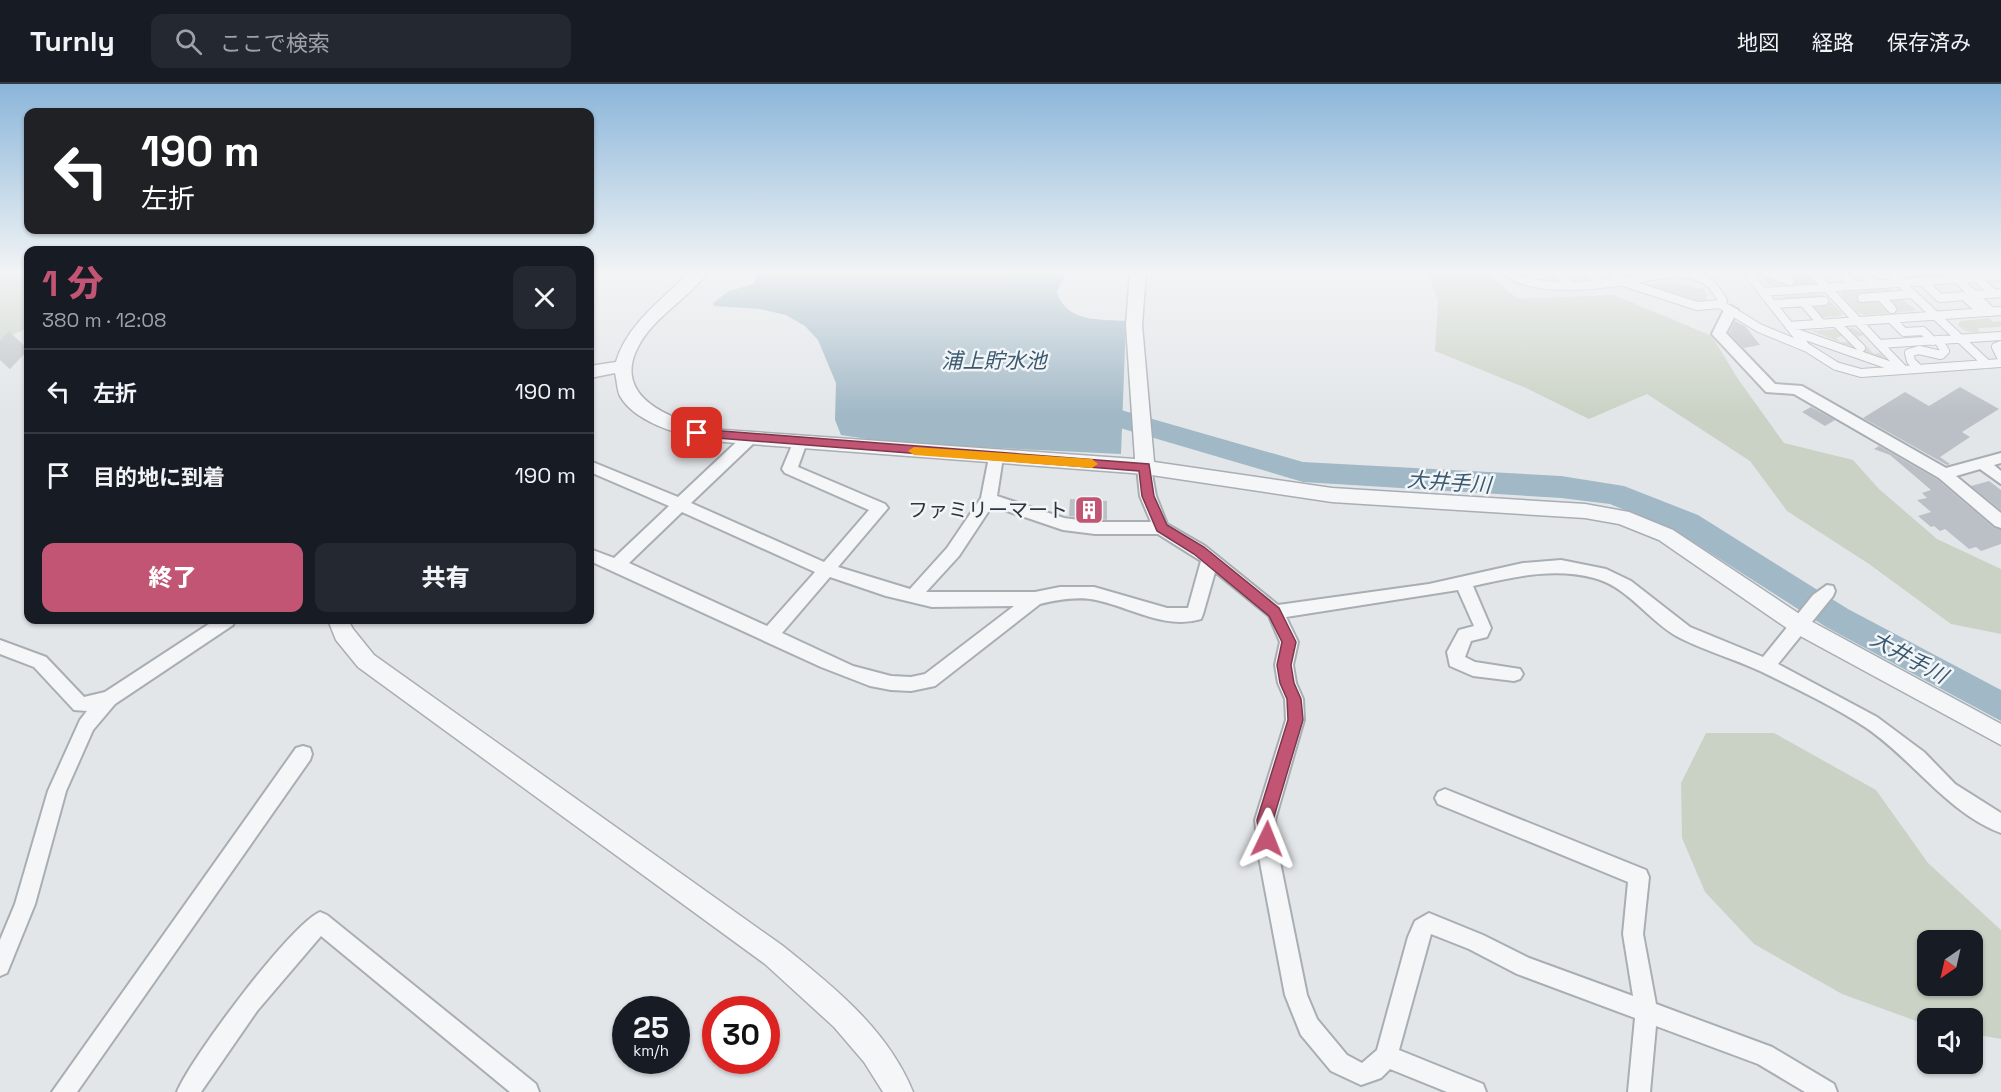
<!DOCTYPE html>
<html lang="ja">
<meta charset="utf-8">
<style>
:root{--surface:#171b24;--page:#242831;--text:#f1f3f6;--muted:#9ea1a6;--line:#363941;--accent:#c15573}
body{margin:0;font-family:"Space Grotesk","Noto Sans JP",sans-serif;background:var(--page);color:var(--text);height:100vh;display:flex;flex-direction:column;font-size:22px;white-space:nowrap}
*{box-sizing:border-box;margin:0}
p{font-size:20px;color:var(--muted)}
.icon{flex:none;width:33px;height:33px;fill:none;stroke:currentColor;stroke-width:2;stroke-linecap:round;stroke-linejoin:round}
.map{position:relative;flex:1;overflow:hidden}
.sheet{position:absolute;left:24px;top:162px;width:570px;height:378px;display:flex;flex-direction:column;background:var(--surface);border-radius:12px;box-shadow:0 2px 4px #0004}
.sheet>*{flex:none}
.top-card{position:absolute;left:24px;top:24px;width:570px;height:126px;border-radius:12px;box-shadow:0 2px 4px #0004;background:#202124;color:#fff;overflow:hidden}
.needle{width:39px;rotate:214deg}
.controls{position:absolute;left:1917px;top:846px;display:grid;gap:12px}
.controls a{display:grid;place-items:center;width:66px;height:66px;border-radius:12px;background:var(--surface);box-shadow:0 2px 4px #0004;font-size:30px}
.speed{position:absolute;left:612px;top:912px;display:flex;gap:12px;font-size:30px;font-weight:700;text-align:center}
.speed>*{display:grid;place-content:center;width:78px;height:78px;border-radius:50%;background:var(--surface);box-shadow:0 2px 4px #0004;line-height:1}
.speed small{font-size:15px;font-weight:400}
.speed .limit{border:9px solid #d22;background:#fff;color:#111}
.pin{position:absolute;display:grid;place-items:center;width:51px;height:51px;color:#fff;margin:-26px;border-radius:12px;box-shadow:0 3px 9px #0006}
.me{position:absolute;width:66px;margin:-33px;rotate:2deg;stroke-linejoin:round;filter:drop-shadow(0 0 4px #0008)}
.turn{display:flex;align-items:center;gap:21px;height:126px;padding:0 18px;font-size:27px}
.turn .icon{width:78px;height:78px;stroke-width:2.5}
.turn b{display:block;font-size:42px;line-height:51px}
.round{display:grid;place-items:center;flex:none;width:63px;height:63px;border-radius:12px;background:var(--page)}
.head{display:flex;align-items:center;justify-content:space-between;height:102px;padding:0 18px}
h1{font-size:36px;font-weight:800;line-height:45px;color:var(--accent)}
.button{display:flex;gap:12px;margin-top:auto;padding:12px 18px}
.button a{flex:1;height:69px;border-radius:12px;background:var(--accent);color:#fff;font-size:24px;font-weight:800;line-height:69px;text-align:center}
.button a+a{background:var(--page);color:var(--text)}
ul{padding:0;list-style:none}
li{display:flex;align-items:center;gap:18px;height:84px;padding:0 18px;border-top:2px solid var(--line)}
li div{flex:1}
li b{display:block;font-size:22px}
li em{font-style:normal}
header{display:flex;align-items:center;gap:36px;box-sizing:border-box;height:84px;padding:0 30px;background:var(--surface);border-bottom:2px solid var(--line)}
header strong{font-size:28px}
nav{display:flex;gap:33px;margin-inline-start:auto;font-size:21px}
.search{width:420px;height:54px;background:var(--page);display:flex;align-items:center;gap:15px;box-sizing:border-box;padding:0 21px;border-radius:12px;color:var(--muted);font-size:22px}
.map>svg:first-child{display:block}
.green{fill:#cad2c5;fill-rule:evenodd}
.water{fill:#a1b8c6}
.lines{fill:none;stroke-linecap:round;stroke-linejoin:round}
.river{fill:#a1b8c6;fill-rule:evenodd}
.building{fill:#bac0c6}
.motorway-tunnel{stroke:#bec3c7;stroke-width:27;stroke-dasharray:27 14;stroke-linecap:butt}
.service-casing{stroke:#a8aeb3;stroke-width:10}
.minor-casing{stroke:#a8aeb3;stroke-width:4}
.tertiary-casing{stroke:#a8aeb3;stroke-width:3}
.service{stroke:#f5f6f8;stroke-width:8}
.minor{fill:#f5f6f8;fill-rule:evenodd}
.tertiary{fill:#f5f6f8;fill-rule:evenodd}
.route{fill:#c15573;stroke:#7d374b;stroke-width:1.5}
.slow{fill:#f59e0b}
.labels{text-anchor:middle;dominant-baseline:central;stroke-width:5;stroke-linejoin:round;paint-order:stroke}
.poi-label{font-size:20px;fill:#2c3640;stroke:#f2f5f7;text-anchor:end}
.water-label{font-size:21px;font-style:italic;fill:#3a5970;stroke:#f2f5f7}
</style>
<header>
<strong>Turnly</strong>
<div class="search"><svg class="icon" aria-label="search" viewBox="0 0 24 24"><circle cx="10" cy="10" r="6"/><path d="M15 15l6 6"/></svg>ここで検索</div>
<nav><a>地図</a><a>経路</a><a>保存済み</a></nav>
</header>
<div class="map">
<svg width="2001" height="1008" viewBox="0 0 2001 1008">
<rect width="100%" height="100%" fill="#e3e6e9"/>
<path class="green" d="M0,188H28V244L0,256Z
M1485,188L1518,215L1614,211L1712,252L1738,295L1784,359L1853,376L1879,405L1937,455L2001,485V550L1951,540L1869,480L1787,427L1750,377L1647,310L1589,335L1526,304L1435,267L1438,217L1428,188Z
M1790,188H1805L1814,198L1810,201L1770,202L1762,194L1763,190L1794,200Z
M1671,199L1703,205L1707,211L1705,216H1694L1646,201Z
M1890,205L1896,208L1858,211L1864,217H1880L1888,226L1897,225L1891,216L1901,215L1915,225L1914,227L1865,231L1858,229L1842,212V208Z
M1822,210L1843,230L1841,232L1823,233L1813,223L1827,219L1777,213Z
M1989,234L1993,238L2001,237V243L1977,244L1980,248C1969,249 1965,248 1958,241L1960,237Z
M1853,244L1864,251L1857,253L1874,270L1880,269L1885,274L1877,273L1812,247L1836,245L1844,251L1836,254L1840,258H1851L1846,245Z
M1706,649H1774L1876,706L1928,779L2001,846V955L1973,950L1972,934H1928L1927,941L1842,910L1754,860L1705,808L1682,754L1681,699ZM1928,856H1972V902H1928Z"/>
<path class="water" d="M757,188H1066L1057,208C1066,239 1100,235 1126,237L1121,370L893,359L841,351L835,336L836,299L818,256L805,242L786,231L760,225L714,222L713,219L729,207L754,200Z"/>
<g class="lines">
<path class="river" d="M1079,321L1121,326L1303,378L1561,392L1624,402L1698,431L1848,525L2001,606V637L1826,543L1676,447L1610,420L1561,414L1303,398L1120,344L1069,337L1065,330L1069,323Z"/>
</g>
<path class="building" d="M1735,237L1745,242L1760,261L1744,264L1729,249Z
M1960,303L1999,325L1962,348L1970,353L1940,373L1950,380L1947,381L1863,334L1905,308L1929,322Z
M1811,323L1835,336L1825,342L1802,328Z
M1879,362L1938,396L1994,444L2001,446V460L1981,467L1976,463L1969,465L1945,445L1940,447L1934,442L1931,443L1918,432L1931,428L1917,416L1927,414L1922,409L1931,406L1890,371L1874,365Z
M1989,397L2001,406V426L1971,402Z
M1070,415L1107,417V436L1069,432Z"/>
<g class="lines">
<path class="motorway-tunnel" d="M0,276L28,246"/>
<g class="service-casing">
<path id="service" d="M1507,188C1532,208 1593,202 1624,197C1649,193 1681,183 1705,196C1714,201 1718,209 1723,217L1720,220
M1529,188L1534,192L1547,188
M1554,188L1567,198
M1570,188H1581
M1586,188L1598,198
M1610,188L1623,198L1697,222L1720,220L1759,244L1805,263
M1752,188L1750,192L1806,263L1836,282L1861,289L2001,279
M1766,188L1790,197L1787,188
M1812,188L1879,260
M1841,188L1854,202
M1863,188L1875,200
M1889,188L1987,280
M1977,194L1994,210
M1957,195L1992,228
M1922,197L1940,214L1964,212L1982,228
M1763,208L2001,192
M1975,211L2001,209
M1881,213L1892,225
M1862,214L1912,210
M1803,218L1822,240
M1772,220L1824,217
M1891,235L1904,248L1923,247L1933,257
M1836,239L1861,264
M1789,242L2001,227
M1794,248L1900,285
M2001,261L1996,263L2001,273
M1919,285L1911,277L1909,269L1919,266L1941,271L1945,267L1938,256
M1904,286L1879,260L2001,252"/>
</g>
<g class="minor-casing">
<path id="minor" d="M1731,222L1738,226L1726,249L1775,300L1802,302L1946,384L2001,369V379L1994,381L2001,387V400L1980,385L1956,392L2001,429V444L1995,442L1939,394L1794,310L1766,308L1712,250L1724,226Z
M750,349L755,350L757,354L755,358L691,419L824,478L869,426L785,389L782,385L795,354H805L807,358L798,383L885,420L888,424L838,483L910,505L947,464L981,414L989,373L996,368L1003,373L997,412L1064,434L1095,438H1151L1140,412L1137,383L1140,379H1150L1156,412L1167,440L1205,462L1278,521L1429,500L1523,479L1561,476L1606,485L1631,497L1690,543L1763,573L1813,511L1827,501L1833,502L1835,507L1833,512L1778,580L1877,633L1924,668L1955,700L2001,729V749C1946,728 1913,675 1865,643C1833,622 1795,604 1760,587C1734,575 1706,567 1680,554C1650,539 1629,503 1594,494C1553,483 1514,493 1473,502L1491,544L1487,553L1471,557L1465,573L1475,578L1520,585L1523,590L1520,595L1514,597L1473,592L1450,582L1447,568L1459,546L1474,542L1458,506L1286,533L1298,558L1293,581L1296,599L1303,615L1304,636L1275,736L1279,773L1307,911L1317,935L1347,971L1362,979L1377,966L1408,853L1415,837L1429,829L1483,851L1529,874L1633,912L1623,850L1628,798L1438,720L1435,714L1438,708L1445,705L1646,786L1649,793L1643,850L1656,920L1772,963L1834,1000L1837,1008H1805L1758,980L1656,942L1650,1008H1628L1635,934L1517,890L1469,865L1431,850L1399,966L1483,1000L1486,1008H1447L1390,985L1381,994L1361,1001L1331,987L1301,951L1285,911L1259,773L1255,736L1286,636L1285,615L1278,599L1275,581L1280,558L1269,532L1215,488L1203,530L1201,535C1165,546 1130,523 1096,516C1078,512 1057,516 1040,520L935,602L911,607L891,606L870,602L821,583L590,477V465L614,474L669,422L590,388V377L678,413L745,350ZM992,422L1063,446L1095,450H1158L1201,477L1188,524H1167L1094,503H1060L1035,508H926L959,472ZM682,428L815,488L767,542L629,479ZM830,493L886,512L932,523L1014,522L925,590L911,593L891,592L853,582L782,549Z
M215,536H235L233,541L115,620L93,646L66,707L35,820L7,889L0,892V856L15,820L48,707L80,636L87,627L74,626L34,583L0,570V556L46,573L84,613L105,608Z
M303,662L310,664L312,670L310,676L77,1008H52L296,664Z
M320,828L327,831L536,1000L539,1008H510L321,852L257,927L201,1008H177C190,975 291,840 320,828Z"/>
</g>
<g class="tertiary-casing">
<path id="tertiary" d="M690,188H708C688,215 653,233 638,263C609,318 684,341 724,346L1135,375L1126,241L1130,188H1146L1142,241L1154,378L1332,404L1585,420L1629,428L1673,446L1807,535L2001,640V661L1791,547L1659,456L1619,440L1585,434L1332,418L1145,390L724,358C693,355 637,342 620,312C617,306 617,296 615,289L590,294V282L616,278C627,240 663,215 690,188Z
M328,536H348L353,545L374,571L783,862C834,903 888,946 913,1008H883L864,978L834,943L765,880L358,583L336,556Z"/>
</g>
<use href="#service" class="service"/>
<use href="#minor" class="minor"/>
<use href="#tertiary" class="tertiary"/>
</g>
<linearGradient id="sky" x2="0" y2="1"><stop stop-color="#8bb6da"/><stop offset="0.57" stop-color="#f2f4f5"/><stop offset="1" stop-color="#f2f4f5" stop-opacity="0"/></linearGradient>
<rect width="2001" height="330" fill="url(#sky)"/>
<path class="route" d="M697,345L1149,380L1154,412L1167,441L1204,463L1279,524L1296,558L1291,581L1294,599L1301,615L1303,636L1273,736L1275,755L1272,760L1267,762L1261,760L1257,736L1288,636L1287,615L1280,599L1277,581L1282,558L1269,532L1194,470L1157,447L1142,412L1139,387L692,352V346Z"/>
<path class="slow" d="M914,363L1092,375L1098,380L1092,384L914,371L908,367Z"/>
<defs>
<g id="building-square" transform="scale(1.5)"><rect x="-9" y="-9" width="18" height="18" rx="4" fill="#c15573" stroke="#f2f5f7"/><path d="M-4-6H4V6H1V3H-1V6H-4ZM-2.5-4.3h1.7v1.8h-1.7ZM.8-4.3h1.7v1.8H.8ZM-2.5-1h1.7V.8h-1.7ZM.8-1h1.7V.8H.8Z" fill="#fff"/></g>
</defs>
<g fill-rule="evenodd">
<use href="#building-square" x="1089" y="426"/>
</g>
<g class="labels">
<g class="poi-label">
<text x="1068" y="426">ファミリーマート</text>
</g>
<g class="water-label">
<text x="994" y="276">浦上貯水池</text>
<text transform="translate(1449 398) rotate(4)">大井手川</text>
<text transform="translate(1909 573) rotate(29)">大井手川</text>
</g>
</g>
</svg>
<div class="controls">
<a><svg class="needle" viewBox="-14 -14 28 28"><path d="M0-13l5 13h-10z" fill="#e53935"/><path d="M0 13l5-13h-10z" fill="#9ea1a6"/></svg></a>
<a><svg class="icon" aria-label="sound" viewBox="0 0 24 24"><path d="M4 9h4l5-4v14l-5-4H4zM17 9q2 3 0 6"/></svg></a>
</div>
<div class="speed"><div>25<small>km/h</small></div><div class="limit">30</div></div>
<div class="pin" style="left:697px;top:349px;background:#d93025"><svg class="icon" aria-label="arrive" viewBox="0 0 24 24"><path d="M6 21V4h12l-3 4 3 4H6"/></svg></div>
<svg class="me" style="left:1267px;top:755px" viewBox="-20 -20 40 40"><path d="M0-17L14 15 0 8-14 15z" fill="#c15573" stroke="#fff" stroke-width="4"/></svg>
<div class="top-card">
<div class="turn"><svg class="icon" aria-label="left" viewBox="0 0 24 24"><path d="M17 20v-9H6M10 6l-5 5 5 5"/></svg><div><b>190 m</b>左折</div></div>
</div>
<section class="sheet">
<div class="head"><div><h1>1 分</h1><p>380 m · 12:08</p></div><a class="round"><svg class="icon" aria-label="close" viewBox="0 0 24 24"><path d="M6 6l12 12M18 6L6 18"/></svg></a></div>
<ul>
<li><svg class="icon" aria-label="left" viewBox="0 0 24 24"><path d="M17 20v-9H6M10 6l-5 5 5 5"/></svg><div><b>左折</b></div><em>190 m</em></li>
<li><svg class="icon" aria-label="arrive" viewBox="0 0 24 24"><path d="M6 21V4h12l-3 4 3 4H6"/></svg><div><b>目的地に到着</b></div><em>190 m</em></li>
</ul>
<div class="button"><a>終了</a><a>共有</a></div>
</section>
</div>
